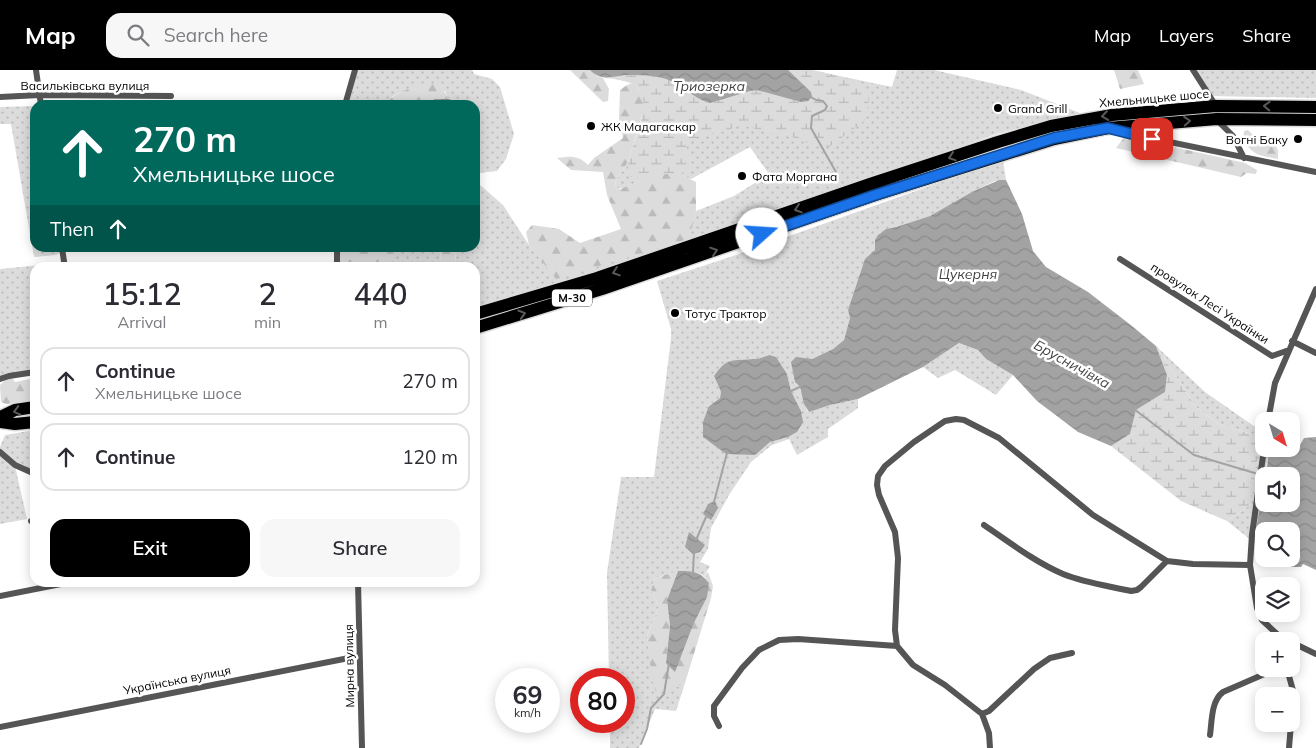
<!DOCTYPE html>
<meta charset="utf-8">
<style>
:root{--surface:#fff;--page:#f7f7f7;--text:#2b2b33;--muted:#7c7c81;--line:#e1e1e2;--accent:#000}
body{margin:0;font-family:Mulish,sans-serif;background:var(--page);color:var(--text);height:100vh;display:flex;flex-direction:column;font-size:19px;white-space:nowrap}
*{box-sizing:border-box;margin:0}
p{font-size:16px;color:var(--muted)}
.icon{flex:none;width:28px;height:28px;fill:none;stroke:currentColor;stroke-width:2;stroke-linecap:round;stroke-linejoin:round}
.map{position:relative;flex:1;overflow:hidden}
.panel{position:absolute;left:30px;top:192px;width:450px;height:325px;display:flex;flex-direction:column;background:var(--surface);border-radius:15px;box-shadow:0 2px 12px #0003}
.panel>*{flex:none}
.banner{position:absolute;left:30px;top:30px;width:450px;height:152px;border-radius:15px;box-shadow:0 2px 12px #0003;background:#00695c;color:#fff;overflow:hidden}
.needle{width:32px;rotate:142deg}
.controls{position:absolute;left:1255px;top:342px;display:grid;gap:10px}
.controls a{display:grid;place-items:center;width:45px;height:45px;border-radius:10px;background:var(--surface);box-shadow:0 2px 12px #0003;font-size:25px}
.speed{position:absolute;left:495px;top:598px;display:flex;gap:10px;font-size:25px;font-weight:700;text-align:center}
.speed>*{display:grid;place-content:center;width:65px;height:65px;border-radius:50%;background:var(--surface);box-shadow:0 2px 12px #0003;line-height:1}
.speed small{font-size:12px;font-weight:400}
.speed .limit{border:8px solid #d22;background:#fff;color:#111}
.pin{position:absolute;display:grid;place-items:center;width:42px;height:42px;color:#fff;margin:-21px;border-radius:10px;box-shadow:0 2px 8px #0006}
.me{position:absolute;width:55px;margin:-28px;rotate:71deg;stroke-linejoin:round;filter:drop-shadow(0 0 4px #0008)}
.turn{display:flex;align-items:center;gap:18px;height:105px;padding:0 20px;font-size:22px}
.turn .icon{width:65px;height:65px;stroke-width:2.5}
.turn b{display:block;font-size:35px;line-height:42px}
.then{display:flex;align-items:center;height:48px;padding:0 20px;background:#0003;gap:10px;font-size:19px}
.eta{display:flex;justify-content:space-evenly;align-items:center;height:85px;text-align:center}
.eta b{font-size:30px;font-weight:600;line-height:35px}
.cta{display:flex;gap:10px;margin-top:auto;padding:10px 20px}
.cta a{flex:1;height:58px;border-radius:15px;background:var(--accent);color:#fff;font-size:20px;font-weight:600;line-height:58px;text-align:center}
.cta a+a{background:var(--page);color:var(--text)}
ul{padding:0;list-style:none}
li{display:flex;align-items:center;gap:15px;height:68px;margin:0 10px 8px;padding:0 10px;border:2px solid var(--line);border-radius:15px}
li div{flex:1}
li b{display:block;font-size:19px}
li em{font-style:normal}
header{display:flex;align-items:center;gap:30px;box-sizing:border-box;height:70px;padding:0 25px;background:var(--accent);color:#fff}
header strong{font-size:24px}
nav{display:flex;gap:28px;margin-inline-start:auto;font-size:18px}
.search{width:350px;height:45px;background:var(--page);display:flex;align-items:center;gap:12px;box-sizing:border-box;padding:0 18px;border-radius:15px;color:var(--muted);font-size:19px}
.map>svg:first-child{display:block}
.grass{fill:url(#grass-dots);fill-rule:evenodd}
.forest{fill:url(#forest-firs)}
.wetland{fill:url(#wetland-marsh)}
.water{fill:url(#water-waves);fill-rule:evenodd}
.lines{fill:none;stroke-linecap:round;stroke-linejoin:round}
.stream{stroke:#a3a3a3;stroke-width:2}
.highway-casing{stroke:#dbdbdb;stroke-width:15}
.street{stroke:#555;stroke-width:6}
.highway{stroke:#000;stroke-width:12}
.oneway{stroke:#595959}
.route-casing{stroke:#114b97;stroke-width:12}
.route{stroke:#1a73e8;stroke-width:9}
.poi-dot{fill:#000;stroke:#fff;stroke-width:2}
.labels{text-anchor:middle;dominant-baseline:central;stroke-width:5;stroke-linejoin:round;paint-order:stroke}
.shield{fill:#fff;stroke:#4c4c4c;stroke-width:1}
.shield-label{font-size:11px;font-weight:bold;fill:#000}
.street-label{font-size:12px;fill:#000;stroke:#fff}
.poi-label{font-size:12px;fill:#000;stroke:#fff;text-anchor:start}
.water-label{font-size:14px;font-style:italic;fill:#444;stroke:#fff}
</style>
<header>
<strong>Map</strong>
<div class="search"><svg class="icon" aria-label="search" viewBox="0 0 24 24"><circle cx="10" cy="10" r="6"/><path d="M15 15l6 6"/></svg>Search here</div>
<nav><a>Map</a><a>Layers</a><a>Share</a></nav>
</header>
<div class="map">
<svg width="1316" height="678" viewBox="0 0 1316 678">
<defs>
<pattern id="grass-dots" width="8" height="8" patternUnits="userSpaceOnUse" patternTransform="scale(1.25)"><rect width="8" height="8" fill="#dcdcdc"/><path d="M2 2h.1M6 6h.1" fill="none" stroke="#bbb" stroke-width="1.8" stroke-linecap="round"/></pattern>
<pattern id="forest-firs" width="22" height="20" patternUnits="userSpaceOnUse" patternTransform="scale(1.25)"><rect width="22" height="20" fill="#dcdcdc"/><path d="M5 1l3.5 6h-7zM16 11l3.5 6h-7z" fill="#bbb"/></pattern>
<pattern id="wetland-marsh" width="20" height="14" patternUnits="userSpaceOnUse" patternTransform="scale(1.25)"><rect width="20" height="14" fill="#dcdcdc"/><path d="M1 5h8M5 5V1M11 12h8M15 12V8" fill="none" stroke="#bbb"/></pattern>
<pattern id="water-waves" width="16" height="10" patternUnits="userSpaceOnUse" patternTransform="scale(1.25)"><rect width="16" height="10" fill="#a3a3a3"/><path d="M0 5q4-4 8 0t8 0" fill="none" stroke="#8b8b8b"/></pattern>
</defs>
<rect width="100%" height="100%" fill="#fff"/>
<path class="grass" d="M355,0H472L474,4L492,9L500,17L514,64L506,89L497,101L479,103V114L503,135L529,175L556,208L688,169L696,141L734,126L769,104L750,77L691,109C667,98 646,110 622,118H617L615,112L628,92L642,50L641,20L633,13L610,8L811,0L892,17L897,0H934L1021,20L1080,43L996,64L744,153L689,169L650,185L475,241V198L456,197L455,178H475V35H454L448,29L445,21C426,20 396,15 385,35H345Z
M1193,0H1316V28L1211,26Z
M169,31V35H61H71Z
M35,36V178H77H68L56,185L34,187L11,54H0V37Z
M1003,90L1006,110L994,111L930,146L896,157L890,158L880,163L875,172V180L868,187L848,240L850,248L844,270L833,279L812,289L795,312C803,320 803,332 808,342L830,335L858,329V338L828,359V367L797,385L789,369L772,375L751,392L729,425L711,458L708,479L700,492L710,496L704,506C686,497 673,503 655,508L651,520L659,537L647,566L650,587L676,617L685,613L676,641L655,639L639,678H610V651H624V609H609L607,503L621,407H654L671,268V259L657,211L733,186ZM769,285L787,304L791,321L801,341L788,367L770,372L755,385L708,336L720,328L721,322L714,306C727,287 733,291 753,289C759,289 764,287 769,285Z
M392,178H440L441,193L437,197L392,198Z
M62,193L63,197L35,198V300L0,305V199Z
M959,273L978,280L986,289L1013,305L996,325L955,300L938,308L923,297Z
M1156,276L1205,322L1264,363V379H1269L1257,454L1256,474L1227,451L1251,434L1252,364L1220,355L1196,337Z
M35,360V404L15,396L27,449L0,454V377L5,365Z"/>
<path class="forest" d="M570,0H590L597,6L603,8L609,19L608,31L603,32Z
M1114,0H1138L1144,14L1120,19Z
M418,13C433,15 442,12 448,29H434L431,35H385C391,24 408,21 418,13Z
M633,13L643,24L644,39L628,92L615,112L616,116L620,119C637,113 663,99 681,105C686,106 691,110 696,112V141L689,169L556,209L529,175L526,162L532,155L559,159L580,173L621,159L607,125L603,102L571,100L557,88C571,86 578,85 588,95L594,88L623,68L619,50L620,20L627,15Z
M1248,60L1257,69L1276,75L1278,81V89C1259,85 1256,87 1243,71L1244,61Z
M1125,66L1245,93L1257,100L1256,104L1247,103L1241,107L1116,78Z
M337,178H392V197L337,198Z
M440,178H455L456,197H437L441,193Z
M12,308L15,312L35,308V331L6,334L1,332L0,315L6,309Z
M678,501L667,530L670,556L666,593C684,568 704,544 709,513L704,506L708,502L713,516L711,528L685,613L676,617L656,622L652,610L647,566L659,537L651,520L655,508Z"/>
<path class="wetland" d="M624,0H811C827,3 862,9 869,26L867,46L863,52L829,77L804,72L788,65L775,64L737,54L727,62H716L687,71L686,76L692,95L689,101C681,104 674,103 665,104C653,106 640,114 629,105C626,96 630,87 632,79C644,41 660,10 603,8Z
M1156,276L1196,337L1220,355L1252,364L1259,375L1251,434L1227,451L1181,431L1111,376L1130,364L1136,340L1165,322L1167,305Z"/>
<path class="water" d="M590,0H788L811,22L812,27L808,31L801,32L757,20L750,21L710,33C691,28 678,10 658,7C648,5 637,5 627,5C612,6 601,12 590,0Z
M434,29H450L454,35H431Z
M999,110H1006L1022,144L1033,181L1046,197L1088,222L1132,256L1156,276L1167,305L1165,322L1136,340L1130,364L1111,376L1078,362L1037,331L1013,305L986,289L978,280L959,273L923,297L858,329L830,335L809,342L804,334L800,317L795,312L791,292L796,287L812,289L833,279L844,270L850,248L848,240L865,189L875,180V170L878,165L886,159L896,157L930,146L972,122Z
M769,285L776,287L787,304L791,321L801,341L803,352L797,362L788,367L770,372L755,385L726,384L703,367V352L709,336L720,328L721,322L714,306C727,287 732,291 753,289C759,289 764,287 769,285Z
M1316,367V500L1303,494L1301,497H1282L1260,492C1250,473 1260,439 1264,418V434H1291V406H1266L1269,379H1291V375L1295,376L1300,375L1304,368ZM1264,461H1291V489H1264Z
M715,431L718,438L711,450L703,444L708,434Z
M689,462L705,475L700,482L693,484L685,477Z
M678,501C692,501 700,501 709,513L707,527L693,555L675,602L666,593L670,556L667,530Z"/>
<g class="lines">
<path class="stream" d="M809,26L816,30L823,31L827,36L825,40L812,46L811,58L836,102
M791,321L802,316
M1134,339L1194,385L1258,404
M714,432L727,383
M696,470L706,447
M693,502L694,482
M641,674L647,659L651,638L664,624L669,593"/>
<g class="highway-casing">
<path id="highway" d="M475,244L597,208L870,114L998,72L1051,56L1112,45L1216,36L1316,37
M475,258L602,219L875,125L1054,69L1108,58L1217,49L1316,50
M0,347L15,340L35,337
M0,352L15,354L35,352"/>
</g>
<path class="street" d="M36,0L41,35
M1193,0L1216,36
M0,27L40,25L171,26
M345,35L355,0
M1218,51L1233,66L1244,88
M1116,61L1316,102
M62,178L65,198
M1120,189L1272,286L1289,280
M337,198V178
M1292,271L1316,283
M0,309L9,306L35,302
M1268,351L1275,313L1316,219
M1264,379L1252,465L1250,495L1257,538L1262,550L1278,565L1290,571
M0,382L15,395L35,404
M31,451L35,450
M984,455C1009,472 1035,492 1063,504C1085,513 1109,516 1131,521L1137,520L1141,517L1167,491
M358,512L362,678
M0,526L71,512
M1291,572L1316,584
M897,576L895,560L898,488L895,462L879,425L877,415L878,406L885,396L914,372L945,351L956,349L964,350L999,368L1093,445L1167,491L1193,494L1250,495
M897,576L913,595L945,615L982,644L989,663L990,678
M1287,599L1294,624L1291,653
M982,644L989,641L1034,599L1050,588L1072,583
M719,656L714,646V636L742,598L759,580L779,570L798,569L897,576
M0,657L359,586
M1210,665C1212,651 1211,631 1223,622L1276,599
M1289,678L1291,654"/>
<use href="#highway" class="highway"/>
</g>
<defs><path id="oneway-chevron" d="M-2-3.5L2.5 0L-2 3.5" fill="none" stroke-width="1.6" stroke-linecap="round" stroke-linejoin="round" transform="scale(1.25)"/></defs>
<g class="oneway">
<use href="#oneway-chevron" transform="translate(1267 36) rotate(-178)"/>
<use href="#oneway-chevron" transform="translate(1105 46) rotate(172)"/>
<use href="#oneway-chevron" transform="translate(1187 51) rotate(-4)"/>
<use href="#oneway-chevron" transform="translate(952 87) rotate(162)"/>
<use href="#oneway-chevron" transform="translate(798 139) rotate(161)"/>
<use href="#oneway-chevron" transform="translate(714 181) rotate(-19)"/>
<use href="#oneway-chevron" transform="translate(616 202) rotate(161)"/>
<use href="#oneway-chevron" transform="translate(522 244) rotate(-17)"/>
<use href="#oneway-chevron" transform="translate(17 341) rotate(165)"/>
</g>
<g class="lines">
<g class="route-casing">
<path id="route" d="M762,164L875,125L1054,68L1108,58L1152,69"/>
</g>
<use href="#route" class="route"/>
</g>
<g class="poi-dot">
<circle cx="998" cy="38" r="5"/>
<circle cx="591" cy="56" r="5"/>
<circle cx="1298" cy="69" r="5"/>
<circle cx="742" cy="106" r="5"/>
<circle cx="675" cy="243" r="5"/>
</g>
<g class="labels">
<rect class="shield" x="552" y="219.5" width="40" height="17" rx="4"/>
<g class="shield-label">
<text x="572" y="228">М-30</text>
</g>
<g class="street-label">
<text x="85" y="15">Васильківська вулиця</text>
<text transform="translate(1154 28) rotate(-5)">Хмельницьке шосе</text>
<text transform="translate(1210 233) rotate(33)">провулок Лесі Українки</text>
<text transform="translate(349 596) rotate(-91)">Мирна вулиця</text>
<text transform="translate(177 610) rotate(-11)">Українська вулиця</text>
</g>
<g class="poi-label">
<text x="1008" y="38">Grand Grill</text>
<text x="601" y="56">ЖК Мадагаскар</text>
<text x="1288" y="69" text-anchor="end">Вогні Баку</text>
<text x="752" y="106">Фата Моргана</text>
<text x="685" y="243">Тотус Трактор</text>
</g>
<g class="water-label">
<text x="709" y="16">Триозерка</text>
<text x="968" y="204">Цукерня</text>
<text transform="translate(1072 294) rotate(29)">Брусничівка</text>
</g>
</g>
</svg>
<div class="controls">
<a><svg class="needle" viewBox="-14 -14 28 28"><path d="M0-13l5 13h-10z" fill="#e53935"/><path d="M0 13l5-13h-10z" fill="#7c7c81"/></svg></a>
<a><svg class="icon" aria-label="sound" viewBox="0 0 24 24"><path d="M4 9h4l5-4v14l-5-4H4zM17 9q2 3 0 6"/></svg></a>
<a><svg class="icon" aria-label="search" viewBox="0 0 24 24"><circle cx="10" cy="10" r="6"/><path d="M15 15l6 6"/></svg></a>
<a><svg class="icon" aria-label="layers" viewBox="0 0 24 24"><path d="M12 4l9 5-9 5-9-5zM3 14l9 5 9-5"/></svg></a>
<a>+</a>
<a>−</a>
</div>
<div class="speed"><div>69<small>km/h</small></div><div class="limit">80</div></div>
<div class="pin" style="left:1152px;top:69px;background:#d93025"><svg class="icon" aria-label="arrive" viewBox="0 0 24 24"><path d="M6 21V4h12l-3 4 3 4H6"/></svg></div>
<svg class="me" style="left:762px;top:164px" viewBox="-20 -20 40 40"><circle r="19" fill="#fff"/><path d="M0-13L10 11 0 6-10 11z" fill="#1a73e8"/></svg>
<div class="banner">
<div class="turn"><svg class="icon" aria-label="ahead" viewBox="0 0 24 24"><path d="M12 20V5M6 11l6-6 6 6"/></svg><div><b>270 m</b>Хмельницьке шосе</div></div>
<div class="then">Then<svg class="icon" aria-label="ahead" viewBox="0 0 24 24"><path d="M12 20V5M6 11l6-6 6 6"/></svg></div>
</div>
<section class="panel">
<div class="eta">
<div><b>15:12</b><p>Arrival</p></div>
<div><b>2</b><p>min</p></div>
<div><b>440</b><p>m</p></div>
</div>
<ul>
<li><svg class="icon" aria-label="ahead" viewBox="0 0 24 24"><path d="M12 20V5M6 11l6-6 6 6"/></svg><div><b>Continue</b><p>Хмельницьке шосе</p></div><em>270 m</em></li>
<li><svg class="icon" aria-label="ahead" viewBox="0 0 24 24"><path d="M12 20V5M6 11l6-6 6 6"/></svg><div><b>Continue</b></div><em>120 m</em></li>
</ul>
<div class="cta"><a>Exit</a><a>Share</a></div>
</section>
</div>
